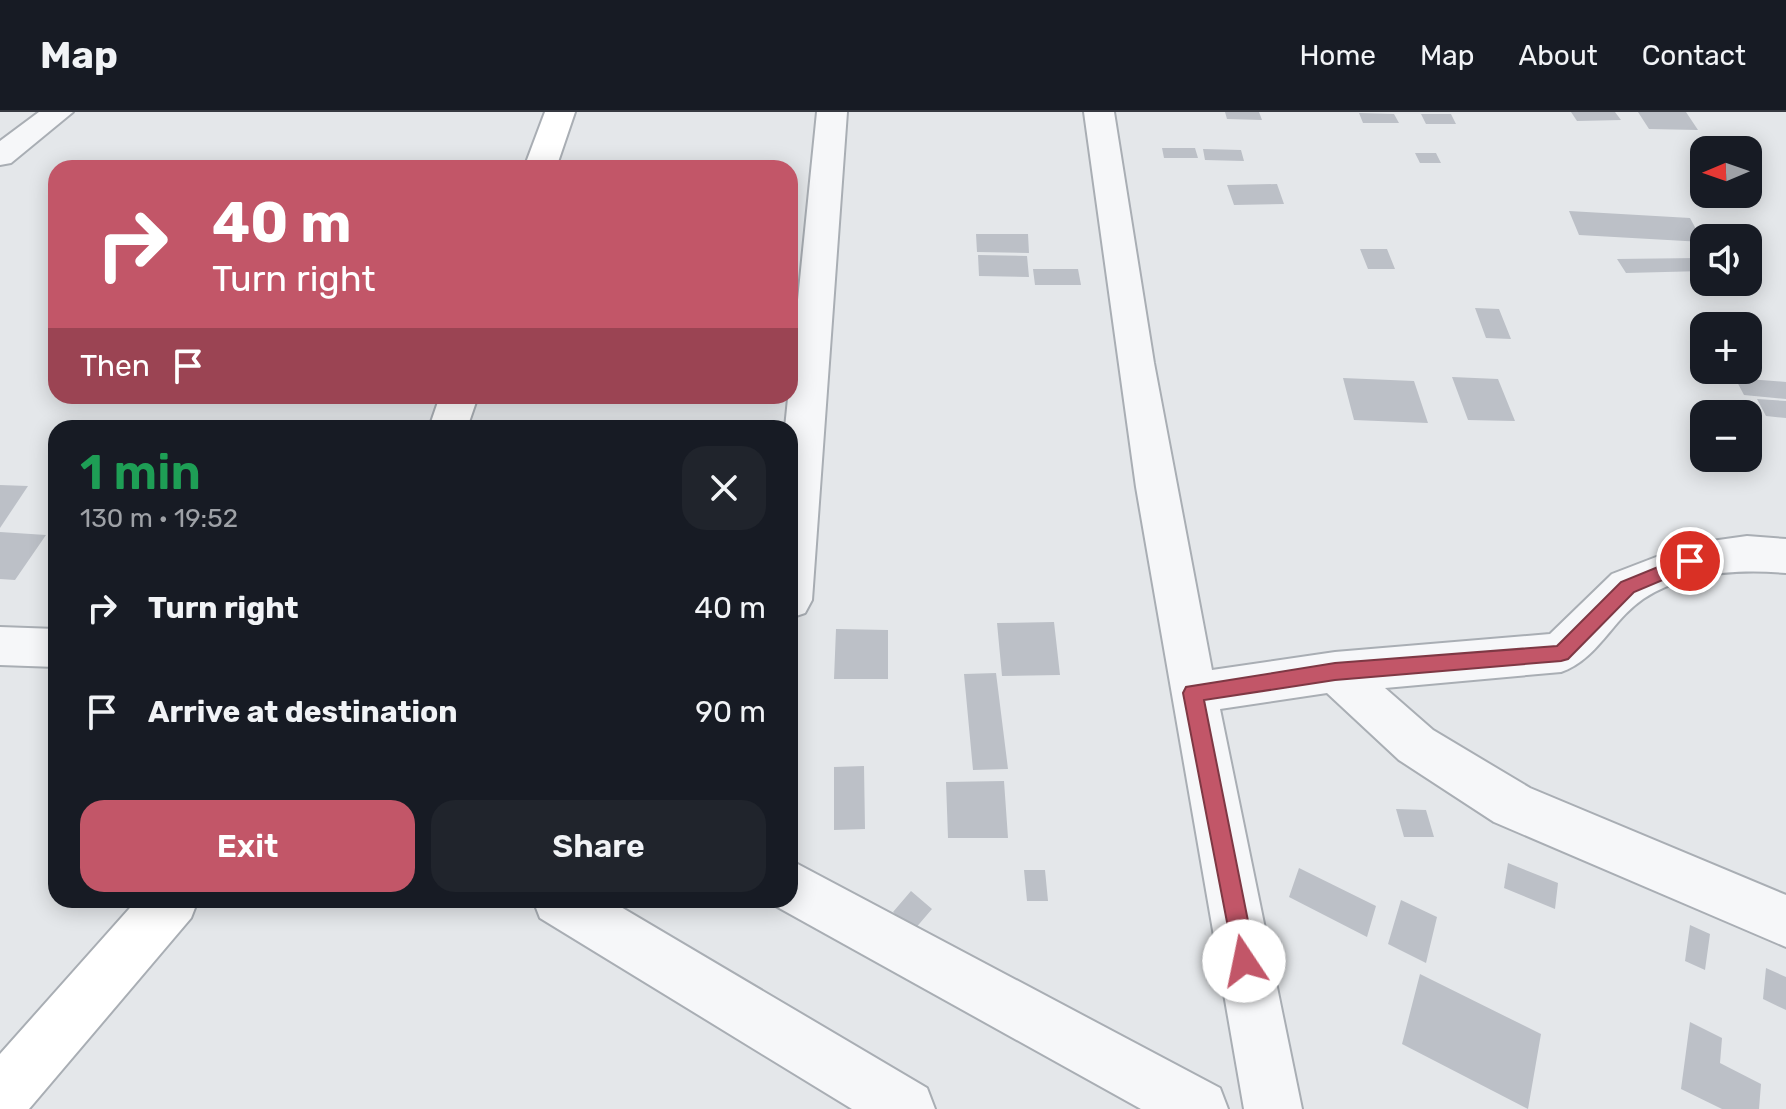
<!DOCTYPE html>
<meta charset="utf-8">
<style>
:root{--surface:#171b24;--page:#20242c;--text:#f1f3f6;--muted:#9ea1a6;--line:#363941;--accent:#c25668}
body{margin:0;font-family:Rubik,sans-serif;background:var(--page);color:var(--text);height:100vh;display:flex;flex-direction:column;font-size:30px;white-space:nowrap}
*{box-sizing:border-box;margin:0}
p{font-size:26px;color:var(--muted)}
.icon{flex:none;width:44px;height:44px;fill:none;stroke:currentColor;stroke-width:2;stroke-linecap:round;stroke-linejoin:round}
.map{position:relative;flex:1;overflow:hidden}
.drawer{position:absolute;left:48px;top:308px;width:750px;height:488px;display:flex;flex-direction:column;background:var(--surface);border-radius:24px;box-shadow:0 4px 20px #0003}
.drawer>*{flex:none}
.top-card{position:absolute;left:48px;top:48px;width:750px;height:244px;border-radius:24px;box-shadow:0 4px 20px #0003;background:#c25668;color:#fff;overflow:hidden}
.needle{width:52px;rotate:268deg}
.tools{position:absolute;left:1690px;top:24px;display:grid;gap:16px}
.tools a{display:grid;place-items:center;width:72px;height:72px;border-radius:16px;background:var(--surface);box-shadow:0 4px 20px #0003;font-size:40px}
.pin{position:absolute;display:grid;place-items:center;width:68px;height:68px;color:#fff;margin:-34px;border:4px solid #fff;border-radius:50%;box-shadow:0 2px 8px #0007}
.me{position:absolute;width:88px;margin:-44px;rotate:349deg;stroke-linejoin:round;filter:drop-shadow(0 0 6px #0008)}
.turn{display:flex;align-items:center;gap:28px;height:168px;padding:0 32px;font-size:36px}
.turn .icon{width:104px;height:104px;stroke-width:2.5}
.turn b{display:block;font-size:56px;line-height:68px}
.then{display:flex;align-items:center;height:76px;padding:0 32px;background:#0003;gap:16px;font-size:30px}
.round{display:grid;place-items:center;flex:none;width:84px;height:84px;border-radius:24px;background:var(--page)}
.head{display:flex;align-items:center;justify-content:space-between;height:136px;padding:0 32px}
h1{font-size:48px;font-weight:600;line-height:60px;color:#1e9e55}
.button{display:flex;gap:16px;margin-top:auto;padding:16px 32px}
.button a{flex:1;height:92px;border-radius:24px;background:var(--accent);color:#fff;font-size:32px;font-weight:600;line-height:92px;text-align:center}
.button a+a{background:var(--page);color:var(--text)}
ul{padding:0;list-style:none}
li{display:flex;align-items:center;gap:24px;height:104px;padding:0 32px}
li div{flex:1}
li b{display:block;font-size:30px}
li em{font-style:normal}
header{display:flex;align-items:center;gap:48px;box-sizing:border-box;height:112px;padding:0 40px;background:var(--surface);border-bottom:2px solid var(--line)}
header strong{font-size:38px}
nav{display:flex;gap:44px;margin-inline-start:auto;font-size:28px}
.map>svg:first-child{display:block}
.building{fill:#bcc0c7}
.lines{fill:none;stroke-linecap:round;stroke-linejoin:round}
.street-casing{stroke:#a9aeb4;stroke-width:4}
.secondary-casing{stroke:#a9aeb4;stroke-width:4}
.street{fill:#f6f7f9;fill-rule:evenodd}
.secondary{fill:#fff;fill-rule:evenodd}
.route{fill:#c25668;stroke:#7e3844;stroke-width:2}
</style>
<header>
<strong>Map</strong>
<nav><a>Home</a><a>Map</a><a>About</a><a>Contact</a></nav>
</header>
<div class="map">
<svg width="1786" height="997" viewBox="0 0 1786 997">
<rect width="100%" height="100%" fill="#e4e7ea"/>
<path class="building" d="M1225,0H1259L1262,8L1227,7Z
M1571,0H1615L1621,8L1577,9Z
M1638,0H1686L1698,18L1649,17Z
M1359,1L1394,2L1399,11H1363Z
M1421,2H1451L1456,12H1426Z
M1162,36H1195L1198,46H1164Z
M1203,37L1241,38L1244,49L1205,48Z
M1415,41H1436L1441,51H1420Z
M1277,72L1284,92L1234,93L1227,73Z
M1569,99L1690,106L1703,130L1579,123Z
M976,122H1028L1029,141L977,140Z
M1360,137H1387L1395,157H1368Z
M978,143L1027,144L1029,165L979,164Z
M1697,146L1704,159L1626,161L1617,147Z
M1033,157H1078L1081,173H1035Z
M1475,196L1499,197L1511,227L1486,226Z
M1452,265L1498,267L1515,309L1468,308Z
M1343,266L1414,269L1428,311L1354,308Z
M1735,266L1786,270V287L1744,283Z
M1757,287L1786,289V306L1766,304Z
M0,373L28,374L0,416Z
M0,420L46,423L15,468L0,467Z
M1054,510L1060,563L1002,564L997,511Z
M836,517L888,518V567H834Z
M996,561L1008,657L973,658L964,562Z
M864,654L865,717L834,718V655Z
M1004,669L1008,726H948L946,670Z
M1396,697L1426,698L1434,725H1404Z
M1508,751L1558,771L1555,797L1504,776Z
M1299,756L1376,794L1367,825L1289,785Z
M1024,758H1045L1048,789H1027Z
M911,779L932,797L914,818L893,800Z
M1401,788L1437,805L1426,851L1388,832Z
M1690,813L1710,822L1705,858L1685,849Z
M1766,856L1786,865V898L1763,887Z
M1420,862L1541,922L1528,997L1402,932Z
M1690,910L1722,926L1720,951L1761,972L1759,997H1722L1681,977Z"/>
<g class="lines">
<g class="street-casing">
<path id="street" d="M39,0H73L11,51L0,53V29Z
M817,0H847L812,488L805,501L790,506V316H785Z
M1084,0H1114L1154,251L1212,558L1335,540L1550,522L1612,462L1690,432L1747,424L1786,427V461C1738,457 1684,460 1643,487C1612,508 1597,548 1561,560L1385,576L1433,618L1530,676L1786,783V835L1494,710L1399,648L1327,581L1220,597L1302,997H1244L1136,375Z
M0,515L56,517V555L0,553Z
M790,748L1220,976L1228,997H1141L772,792L770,788H790Z
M533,788H609L927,976L935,997H852L540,806Z"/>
</g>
<g class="secondary-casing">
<path id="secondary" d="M545,0H575L556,56H524Z
M440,284H478L467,316H429Z
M137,788H198L191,806L29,997H0V942Z"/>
</g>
<use href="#street" class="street"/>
<use href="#secondary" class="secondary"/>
</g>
<path class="route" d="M1690,442L1699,449L1696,454L1634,480L1568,547L1561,549L1335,568L1204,588L1256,849L1252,857L1244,860L1236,857L1183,581L1186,575L1335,551L1557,534L1621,470Z"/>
</svg>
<div class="tools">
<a><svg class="needle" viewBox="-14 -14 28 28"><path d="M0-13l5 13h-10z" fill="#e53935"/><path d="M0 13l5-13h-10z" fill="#9ea1a6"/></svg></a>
<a><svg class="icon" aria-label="sound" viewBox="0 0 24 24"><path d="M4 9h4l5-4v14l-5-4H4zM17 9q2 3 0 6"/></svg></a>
<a>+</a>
<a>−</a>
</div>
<div class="pin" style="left:1690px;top:449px;background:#d93025"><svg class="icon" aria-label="arrive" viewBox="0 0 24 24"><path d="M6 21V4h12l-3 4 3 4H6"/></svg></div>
<svg class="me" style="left:1244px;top:849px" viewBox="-20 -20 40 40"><circle r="19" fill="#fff"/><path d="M0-13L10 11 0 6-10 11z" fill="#c25668"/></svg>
<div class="top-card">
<div class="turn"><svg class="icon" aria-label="right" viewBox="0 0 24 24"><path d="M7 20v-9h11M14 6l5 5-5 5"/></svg><div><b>40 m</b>Turn right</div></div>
<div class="then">Then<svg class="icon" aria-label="arrive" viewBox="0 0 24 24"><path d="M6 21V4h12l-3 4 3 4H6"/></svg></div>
</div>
<section class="drawer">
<div class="head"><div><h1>1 min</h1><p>130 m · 19:52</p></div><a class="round"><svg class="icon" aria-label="close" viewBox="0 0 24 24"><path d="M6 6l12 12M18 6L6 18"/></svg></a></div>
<ul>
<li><svg class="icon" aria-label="right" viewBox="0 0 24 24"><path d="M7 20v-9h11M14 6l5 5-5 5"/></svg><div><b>Turn right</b></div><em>40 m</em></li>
<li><svg class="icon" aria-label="arrive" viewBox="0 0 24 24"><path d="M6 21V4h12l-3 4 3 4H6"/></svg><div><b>Arrive at destination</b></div><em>90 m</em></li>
</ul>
<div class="button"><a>Exit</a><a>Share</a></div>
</section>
</div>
